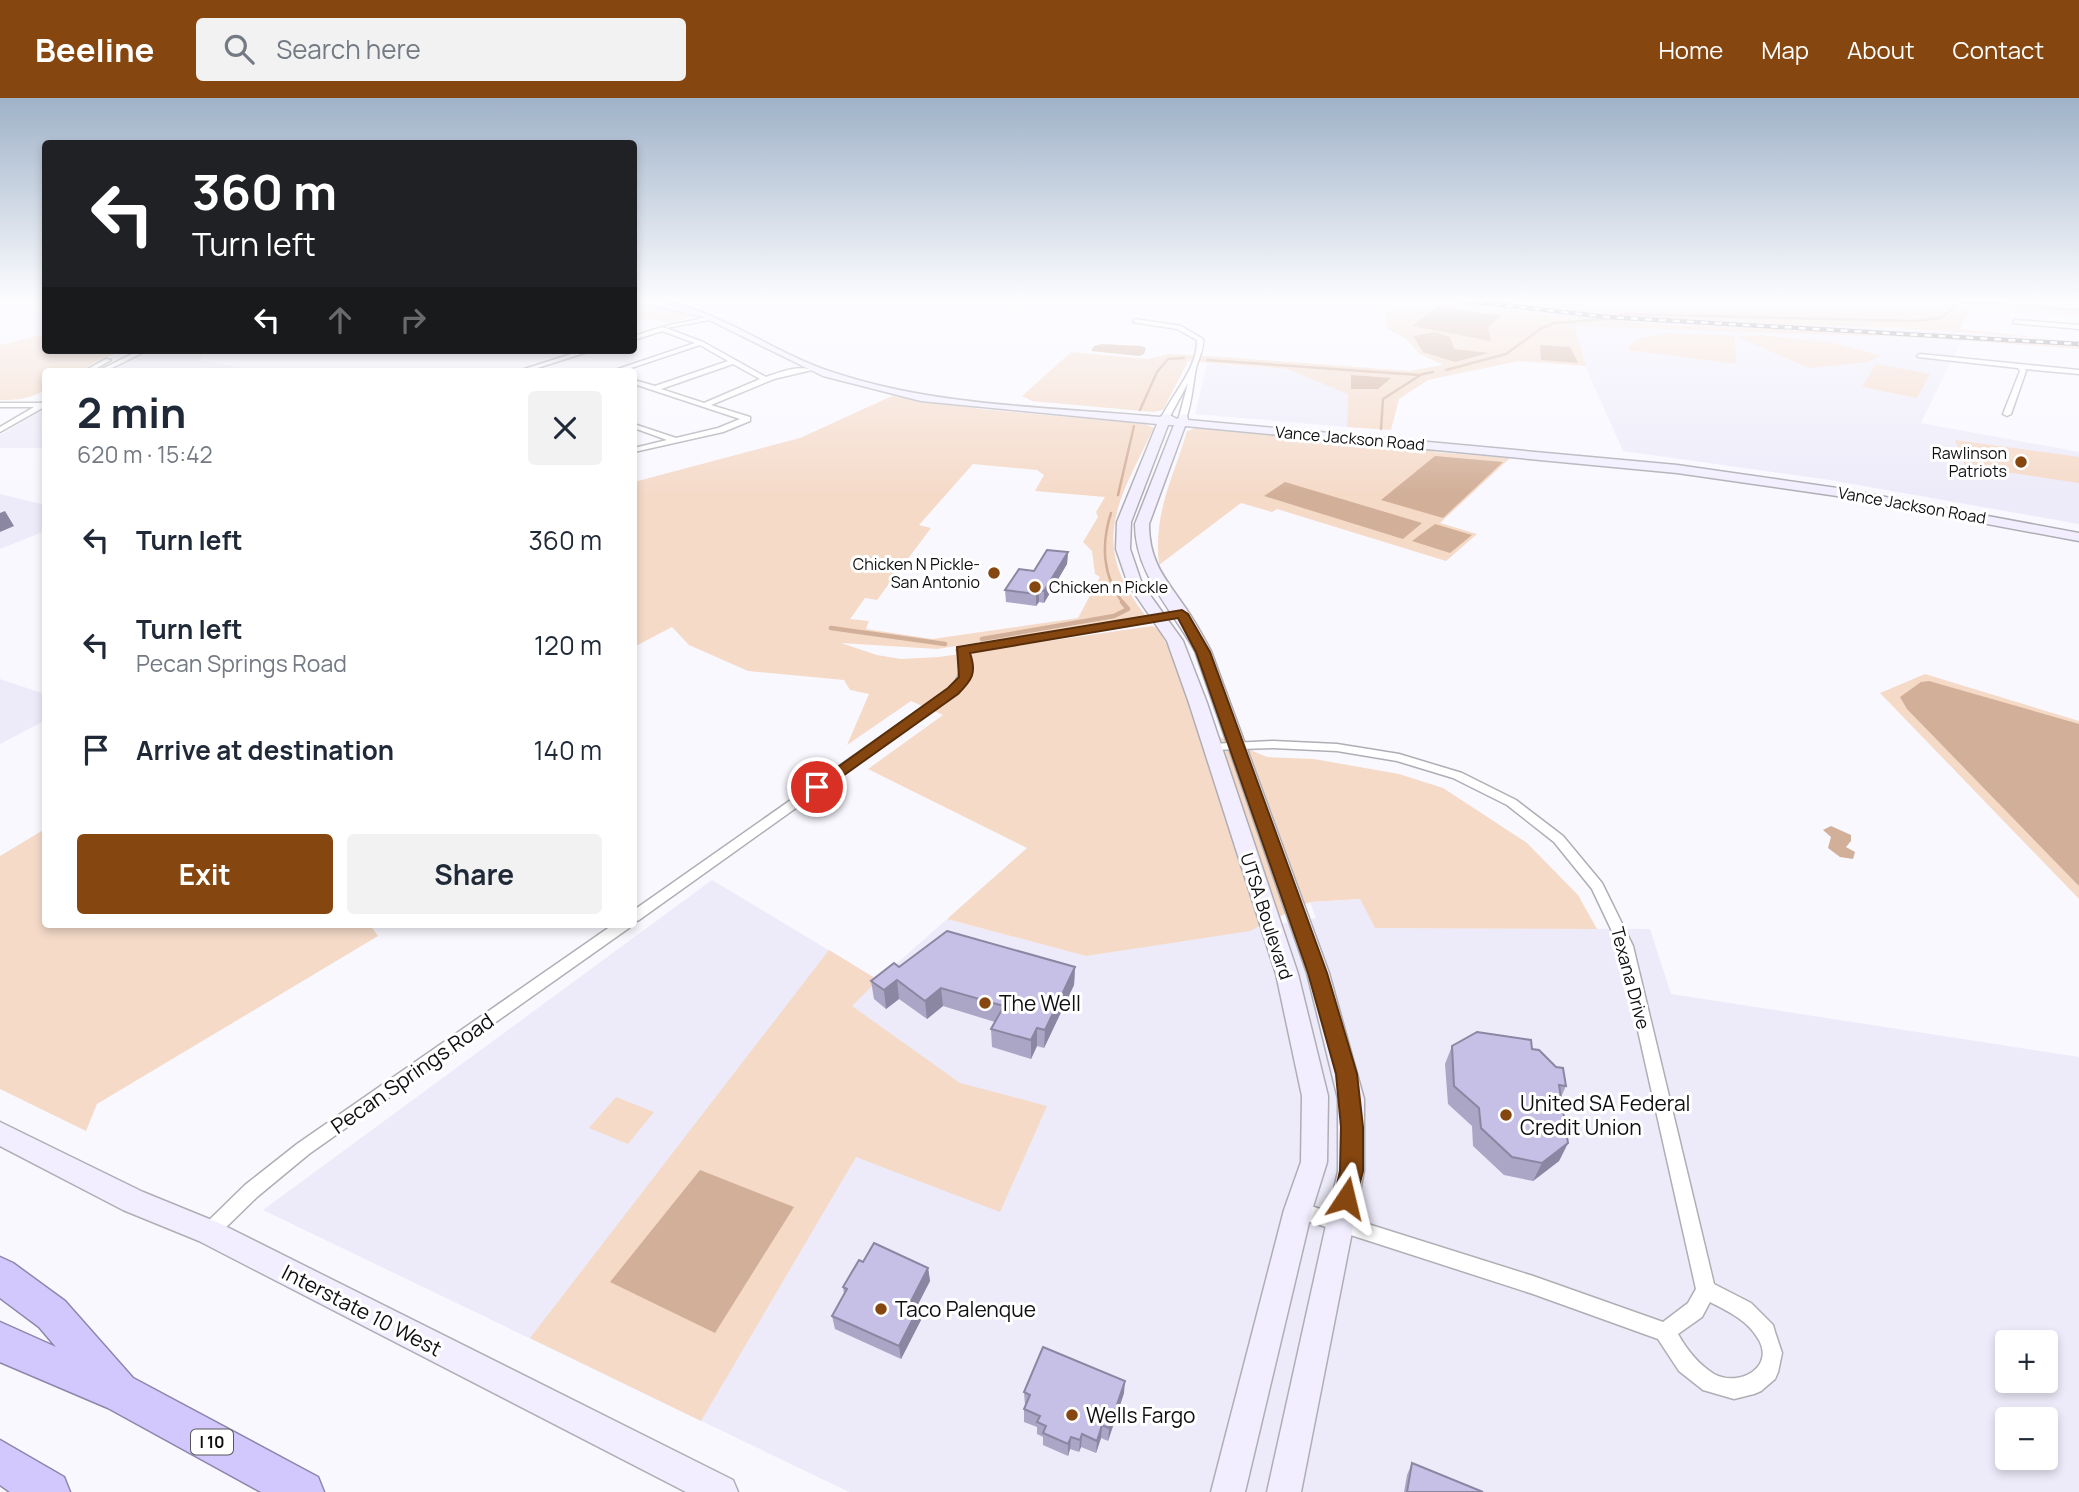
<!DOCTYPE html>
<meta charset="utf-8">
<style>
:root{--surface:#fff;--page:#f2f2f3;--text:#1f2937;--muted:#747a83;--accent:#86460f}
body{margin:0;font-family:Manrope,sans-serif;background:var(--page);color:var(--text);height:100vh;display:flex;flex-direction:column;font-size:26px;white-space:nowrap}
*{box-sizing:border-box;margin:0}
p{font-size:23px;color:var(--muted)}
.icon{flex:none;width:38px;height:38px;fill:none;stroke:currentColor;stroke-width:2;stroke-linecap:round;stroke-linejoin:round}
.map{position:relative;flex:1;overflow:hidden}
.sheet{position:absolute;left:42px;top:270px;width:595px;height:560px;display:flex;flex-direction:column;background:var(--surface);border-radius:7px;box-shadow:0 4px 10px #0003}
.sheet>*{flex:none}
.hud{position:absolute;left:42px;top:42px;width:595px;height:214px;border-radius:7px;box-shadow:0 4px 10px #0003;background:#202124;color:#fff;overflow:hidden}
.tools{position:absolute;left:1995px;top:1232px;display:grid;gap:14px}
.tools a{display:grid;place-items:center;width:63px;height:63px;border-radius:7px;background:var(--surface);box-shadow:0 4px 10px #0003;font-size:35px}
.pin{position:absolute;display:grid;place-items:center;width:60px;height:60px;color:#fff;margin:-30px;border:4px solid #fff;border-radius:50%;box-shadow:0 2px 7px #0007}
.me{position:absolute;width:77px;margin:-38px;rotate:10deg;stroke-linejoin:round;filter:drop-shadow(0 0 5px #0008)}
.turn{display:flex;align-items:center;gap:24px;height:147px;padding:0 35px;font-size:32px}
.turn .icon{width:91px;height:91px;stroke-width:2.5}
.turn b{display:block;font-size:49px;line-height:60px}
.lanes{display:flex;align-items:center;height:66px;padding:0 35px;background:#0003;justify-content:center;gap:35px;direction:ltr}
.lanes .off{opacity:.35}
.round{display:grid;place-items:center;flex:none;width:74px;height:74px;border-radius:7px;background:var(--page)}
.headline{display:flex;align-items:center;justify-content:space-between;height:119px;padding:0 35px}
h1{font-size:42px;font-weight:700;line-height:52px}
.cta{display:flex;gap:14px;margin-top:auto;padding:14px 35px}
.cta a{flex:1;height:80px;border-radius:7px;background:var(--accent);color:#fff;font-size:28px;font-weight:700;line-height:80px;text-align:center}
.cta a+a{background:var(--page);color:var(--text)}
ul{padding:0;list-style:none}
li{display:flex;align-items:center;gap:21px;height:105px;padding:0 35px}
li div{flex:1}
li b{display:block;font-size:26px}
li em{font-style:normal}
header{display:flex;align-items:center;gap:42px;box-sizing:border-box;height:98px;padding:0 35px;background:var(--accent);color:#fff}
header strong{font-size:33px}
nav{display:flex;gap:38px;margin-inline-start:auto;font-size:24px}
.search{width:490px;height:63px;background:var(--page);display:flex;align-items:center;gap:18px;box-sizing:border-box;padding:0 24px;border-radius:7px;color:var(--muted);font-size:26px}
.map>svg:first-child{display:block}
.built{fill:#edebf9;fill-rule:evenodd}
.green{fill:#f5dac8;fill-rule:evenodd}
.water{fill:#d2af98}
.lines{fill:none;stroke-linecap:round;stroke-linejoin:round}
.stream-far1{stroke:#d2af98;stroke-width:2.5}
.stream{stroke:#d2af98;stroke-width:4.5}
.street-casing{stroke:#afaeb4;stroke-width:3}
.secondary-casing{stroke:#afaeb4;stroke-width:3}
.highway-casing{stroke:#8e87ab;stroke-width:3}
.street{fill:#fff;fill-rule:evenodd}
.secondary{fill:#f2eeff;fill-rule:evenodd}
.highway{fill:#d2c8fe;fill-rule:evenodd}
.rail-casing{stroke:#717175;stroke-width:4.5}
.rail{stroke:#fff;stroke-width:2.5;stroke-dasharray:7;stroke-linecap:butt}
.wall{fill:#aba5c6}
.shaded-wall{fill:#8b86a1}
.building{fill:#c7c0e6;stroke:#8b86a1;stroke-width:2}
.route{fill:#86460f;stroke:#572e0a;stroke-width:2}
.poi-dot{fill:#86460f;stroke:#fff;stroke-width:2.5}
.labels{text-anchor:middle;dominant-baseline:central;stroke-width:6;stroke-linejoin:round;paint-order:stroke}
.far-street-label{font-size:16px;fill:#0f0f11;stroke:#fff}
.far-poi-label{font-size:16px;fill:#0f0f11;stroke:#fff;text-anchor:end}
.shield{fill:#fff;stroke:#575758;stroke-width:2}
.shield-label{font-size:16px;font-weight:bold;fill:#0f0f11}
.street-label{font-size:18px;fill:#0f0f11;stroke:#fff}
.near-poi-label{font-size:21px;fill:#0f0f11;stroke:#fff;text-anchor:start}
.near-street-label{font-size:21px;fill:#0f0f11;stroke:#fff}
</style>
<header>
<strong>Beeline</strong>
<div class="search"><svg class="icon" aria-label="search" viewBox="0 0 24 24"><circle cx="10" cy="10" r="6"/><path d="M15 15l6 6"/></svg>Search here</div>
<nav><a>Home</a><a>Map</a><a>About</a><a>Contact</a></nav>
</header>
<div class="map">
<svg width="2079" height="1394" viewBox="0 0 2079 1394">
<rect width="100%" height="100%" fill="#f9f8ff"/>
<path class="built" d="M1440,201L1663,222L1955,233L2079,244V248L1896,234L1666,227L1535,215Z
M1566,225L1962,241L1921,325L2079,354V426L1830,382L1623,353Z
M154,252H203L201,262L256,273H107Z
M1207,265L1349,276L1347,329L1195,316Z
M45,310V350H0V337Z
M0,396L45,407V433L0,451Z
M0,581L45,596L46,622L0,646Z
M712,782L878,882L947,821L1086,858L1316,820L1310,804L1360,801L1375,830L1650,831L1671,896L2079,959V1394H849L263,1112ZM2007,1244H2046V1283H2007ZM2007,1321H2046V1360H2007Z"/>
<path class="green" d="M1385,201H1440L1535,215L1666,227L1896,234L2079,248V251L1930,240L1574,228L1586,268L1519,263L1428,282L1399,301L1391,332L1347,329L1348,296L1287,271L1188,263L1163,312L1153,314L1032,303L1022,298L1071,254L1148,261L1169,256L1210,258L1409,273L1443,267L1420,256L1406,241L1386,230Z
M1462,201H1532L1704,211L1739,208L1817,211L1862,207L1863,201H2041L2079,205V218L2002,212L1969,214L1960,231L2079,244C2017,238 1955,233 1893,230C1749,224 1605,224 1462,201Z
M634,204L692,218L670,226L651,220L634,226Z
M1668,235L1735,238L1736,266L1629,252L1628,248L1641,240Z
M45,236L46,252H121L79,273H46L45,292C30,301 17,302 0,302V247Z
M1760,237L1834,245L1881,258L1868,264L1809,270L1737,239Z
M1876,266L1930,276L1917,300L1862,289Z
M892,298L980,311L1145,326L1154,330C1118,403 1088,446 1146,518L937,551L841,545L877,557L901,561L939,559L1152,528L1158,530L1174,561L1198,630L1267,659L1314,661L1399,676L1443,690L1527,745L1578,797L1597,831L1375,830L1360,801L1310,804L1250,833L1086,858L947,821L1027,750L868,671L943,617L911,603L847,647L869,596L850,592L844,582L748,573L689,547L672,529L634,549V384L800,340ZM973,366L1037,372L1044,377L1035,393L1105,399L1096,414L1098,419L1083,444L1092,453L1095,476L1100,479L1078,520L932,541L866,531L869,523L850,521L865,500L877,502L931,430L919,427Z
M1196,330L1436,351L1434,354L1510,360L1440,425L1477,436L1446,463L1277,411L1272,414L1241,405L1159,467C1153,415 1173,381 1187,333Z
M1955,342L2079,359V385L1965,368Z
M1925,576L2079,623V801L1880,595Z
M45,731L46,826H369L378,838L97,1006L86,1033L0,991V758Z
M829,852L878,882L852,908L960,985L1047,1008L1000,1114L856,1059L701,1323L530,1240Z
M616,999L654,1014L628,1046L589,1030Z"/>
<path class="water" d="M1438,208L1501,218L1488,229L1491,243L1412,228Z
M1436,234L1450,239L1454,251L1489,255L1455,264L1423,254L1413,238Z
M1102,246L1141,248L1146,250L1144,256L1139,258L1091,253L1094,248Z
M1540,247L1570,249L1578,265L1541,262Z
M1351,277L1391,280L1378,291H1351Z
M1435,358L1503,364L1443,420L1381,402Z
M1285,384L1422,425L1403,441L1264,398Z
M1435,426L1472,437L1450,455L1412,443Z
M1929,583L2079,626V788L1907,611L1900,599L1921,584Z
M1831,728L1851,737V743L1846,749L1855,754L1853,761L1840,759L1828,750L1831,739L1823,732Z
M700,1072L794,1109L715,1235L610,1184Z"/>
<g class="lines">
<path class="stream-far1" d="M1207,262L1419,277L1433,274
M1446,272L1506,256L1542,230L1555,225L1605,221L1625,216L1914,223L1941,220L1959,205L1968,204L2079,212
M1140,312L1157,274L1168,261L1184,260
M1381,331L1383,301L1419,278
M1118,397L1134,328
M1111,415C1101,446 1102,479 1124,506"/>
<path class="stream" d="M831,530L945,546
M982,541L1114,518L1128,511L1122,504"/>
<g class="street-casing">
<path id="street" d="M713,218L715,221L666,230L703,244L766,279C780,274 798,267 812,272L774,281L711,307L750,319V323L723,334L634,354V350L667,342L634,330V326L676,340L718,330L740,321L634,286V282L655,288L728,263L700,247L622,273H612L695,245L662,233L634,242V238L662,229L666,230V228ZM733,266L760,281L704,305L661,291Z
M1135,221L1181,228L1203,241C1204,252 1199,259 1196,270C1193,285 1192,304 1186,321L1179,319L1188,285L1169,320L1162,318C1174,294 1198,269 1197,242L1177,231L1133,224Z
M2015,222L2079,227V231L2013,225Z
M140,252H148L106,273H98Z
M584,252H594L528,273H518Z
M1920,256L2079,272V276L2025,271L2026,273L2011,316L2007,318L2003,316L2020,273L2018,270L1918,259L1917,258Z
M106,261L111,262L92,273H84Z
M46,303V308L0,334V329L34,309H0V305H41Z
M1182,513L1187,516L1185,518L968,554C973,572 970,582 957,595L639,822L634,824V812L949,591C962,578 962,568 957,552L958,550Z
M1273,643L1337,646L1399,656L1462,675L1516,702L1563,738L1602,785L1633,848L1714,1186L1751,1205L1773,1227L1775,1234L1782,1255L1778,1274L1775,1281L1761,1293L1754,1296L1734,1301L1703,1292L1679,1273L1658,1241L1533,1196L1292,1118L1289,1112L1292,1106L1298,1104L1533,1178L1663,1224L1688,1205L1696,1191L1619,848L1592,791L1554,744L1507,707L1453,680L1397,663L1337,653L1273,650L1211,652L1205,649L1211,646ZM1710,1204C1727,1213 1746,1221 1757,1239C1777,1268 1740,1290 1714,1276C1698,1266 1687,1252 1678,1236L1702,1219Z
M614,826H631L629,830L309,1056L257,1099L215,1140L209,1142L203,1140L200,1134L203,1128L245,1087L297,1046Z"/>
</g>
<g class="secondary-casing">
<path id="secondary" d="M634,201C709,201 764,252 832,274C936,309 1051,309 1160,319L1166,315L1177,321L1183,316L1187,317L1188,322L1677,367L1837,390L2079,435V443L1837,398L1677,375L1185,328L1149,426C1149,467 1168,483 1189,515C1197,527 1204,540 1211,553L1329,875L1364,1001V1073L1301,1394H1267L1338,1073V1001L1307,875L1195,553C1172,511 1135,476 1135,426L1174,327H1168L1131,424L1130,451L1142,486L1183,543L1207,605L1298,876L1328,998L1327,1064L1312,1112L1245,1394H1211L1284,1112L1301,1064L1302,998L1276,876L1189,605L1167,543L1128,486L1116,451L1117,424L1157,326L921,303L823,278L701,218L634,204Z
M0,1024L143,1094L219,1125L733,1382L738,1394H686L199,1143L123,1112L0,1048Z"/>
</g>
<g class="highway-casing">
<path id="highway" d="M0,1159L13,1165L65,1203L133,1280L318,1379L324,1394H261L108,1310L0,1264V1224L56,1249L39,1229L0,1200Z
M0,1342L64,1379L70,1394H10L0,1387Z"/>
</g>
<use href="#street" class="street"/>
<use href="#secondary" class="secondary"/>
<use href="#highway" class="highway"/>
<g class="rail-casing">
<path id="rail" d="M1450,201L1606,219L2079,246"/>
</g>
<use href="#rail" class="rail"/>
</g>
<path class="wall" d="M1068,454L1067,466L1044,505L1039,504L1036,508L1006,504L1005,492L1034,473Z
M899,869H1075L1074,887L1044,950L1037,948L1031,961L992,949L991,931L995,924L943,908L927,921L899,901L886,911L874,901L871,883Z
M1452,948L1532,951L1566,988L1561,999L1568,1045L1559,1063L1533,1083L1504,1077L1473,1048L1472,1028L1448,1006L1445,966Z
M863,1164L928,1170L930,1183L917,1208L921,1222L901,1261L835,1231L832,1218L844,1196L843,1189Z
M1024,1294L1124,1295L1108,1343L1101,1340L1096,1355L1081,1349L1079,1354L1070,1351L1068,1358L1043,1347V1339L1037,1336V1329L1024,1324V1311L1025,1307Z
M1412,1365L1483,1394H1404L1407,1377Z"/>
<path class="shaded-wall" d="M5,413L14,428L0,434V415Z
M1068,454L1067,466L1044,505V493Z
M1039,492V504L1036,508V496Z
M1075,869L1074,887L1044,950L1045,932Z
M897,882L899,901L886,911L884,892Z
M941,890L943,908L927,921L925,903Z
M1037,930V948L1031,961V942Z
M1568,1045L1559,1063L1533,1083L1542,1065Z
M928,1170L930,1183L912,1218L910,1205Z
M919,1209L921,1222L901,1261L899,1248Z
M1125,1283L1124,1295L1108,1343L1109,1330Z
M1102,1327L1101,1340L1096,1355L1097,1343Z
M1082,1336L1081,1349L1079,1354L1080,1342Z
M1071,1339L1070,1351L1068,1358V1346Z"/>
<path class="building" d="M1047,452L1068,454L1044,493L1039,492L1036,496L1005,492L1019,471L1034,473Z
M947,833L1075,869L1045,932L1037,930L1031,942L991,931L1004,908L941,890L925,903L897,882L884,892L871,883L894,865L899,869Z
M1477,934L1531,942L1532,951L1539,952L1556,969L1563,970L1566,988L1559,987L1568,1045L1542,1065L1512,1059L1481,1030L1479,1010L1454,988L1452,948Z
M874,1145L928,1170L910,1205L919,1209L899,1248L832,1218L847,1191L843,1189L859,1162L863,1164Z
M1043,1249L1125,1283L1109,1330L1102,1327L1097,1343L1082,1336L1080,1342L1071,1339L1068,1346L1043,1335L1046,1328L1037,1324L1040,1318L1024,1311L1030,1297L1024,1294Z
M1412,1365L1483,1394H1407Z"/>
<linearGradient id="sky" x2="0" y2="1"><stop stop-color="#9fb2c8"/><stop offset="0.51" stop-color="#fcfcff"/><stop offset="1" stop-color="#fcfcff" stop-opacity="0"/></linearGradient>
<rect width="2079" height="396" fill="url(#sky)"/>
<path class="route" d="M1182,512L1188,516L1210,554L1327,875L1357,976L1363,1029V1073L1354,1107L1346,1110L1338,1107L1334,1100L1340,1073L1341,1029L1336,976L1308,875L1196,554L1178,520L970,555C977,575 972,582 958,596L823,692L817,694L810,689L948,590L959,579L957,549Z"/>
<g class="poi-dot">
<circle cx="2021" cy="364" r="7"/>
<circle cx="994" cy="475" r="7"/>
<circle cx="1035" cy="489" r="7"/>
<circle cx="985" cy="905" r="7"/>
<circle cx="1506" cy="1017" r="7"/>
<circle cx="881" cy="1211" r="7"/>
<circle cx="1072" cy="1317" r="7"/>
</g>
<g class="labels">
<g class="far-street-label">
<text transform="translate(1350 340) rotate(5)">Vance Jackson Road</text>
<text transform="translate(1912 407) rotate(10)">Vance Jackson Road</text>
</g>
<g class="far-poi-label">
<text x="2007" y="355">Rawlinson<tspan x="2007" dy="18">Patriots</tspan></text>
<text x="980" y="466">Chicken N Pickle-<tspan x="980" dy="18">San Antonio</tspan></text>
<text x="1049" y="489" text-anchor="start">Chicken n Pickle</text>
</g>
<rect class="shield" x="191" y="1331.5" width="42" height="25" rx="5"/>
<g class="shield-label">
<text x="212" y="1344">I 10</text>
</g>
<g class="street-label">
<text transform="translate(1267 818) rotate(72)">UTSA Boulevard</text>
<text transform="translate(1631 880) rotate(75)">Texana Drive</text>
</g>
<g class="near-poi-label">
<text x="999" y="905">The Well</text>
<text x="1520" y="1005">United SA Federal<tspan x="1520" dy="24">Credit Union</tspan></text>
<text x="895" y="1211">Taco Palenque</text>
<text x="1086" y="1317">Wells Fargo</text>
</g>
<g class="near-street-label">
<text transform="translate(412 975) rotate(-35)">Pecan Springs Road</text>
<text transform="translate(362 1212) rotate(27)">Interstate 10 West</text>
</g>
</g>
</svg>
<div class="tools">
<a>+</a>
<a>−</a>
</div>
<div class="pin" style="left:817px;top:689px;background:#d93025"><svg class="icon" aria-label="arrive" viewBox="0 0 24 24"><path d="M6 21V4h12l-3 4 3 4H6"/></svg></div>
<svg class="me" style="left:1346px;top:1100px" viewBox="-20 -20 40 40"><path d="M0-17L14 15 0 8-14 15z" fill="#86460f" stroke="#fff" stroke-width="4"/></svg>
<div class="hud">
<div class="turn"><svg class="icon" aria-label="left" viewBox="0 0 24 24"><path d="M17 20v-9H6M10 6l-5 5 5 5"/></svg><div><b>360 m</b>Turn left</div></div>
<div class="lanes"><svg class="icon" aria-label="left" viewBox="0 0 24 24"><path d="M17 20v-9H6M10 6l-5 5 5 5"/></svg><svg class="icon off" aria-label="ahead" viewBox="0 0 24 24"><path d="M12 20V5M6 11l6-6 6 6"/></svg><svg class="icon off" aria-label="right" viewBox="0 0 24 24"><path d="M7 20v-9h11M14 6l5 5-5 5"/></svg></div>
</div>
<section class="sheet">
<div class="headline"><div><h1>2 min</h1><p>620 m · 15:42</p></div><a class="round"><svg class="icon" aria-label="close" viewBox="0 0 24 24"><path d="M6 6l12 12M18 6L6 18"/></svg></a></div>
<ul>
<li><svg class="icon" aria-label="left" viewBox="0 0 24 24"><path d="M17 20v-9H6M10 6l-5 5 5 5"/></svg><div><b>Turn left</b></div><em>360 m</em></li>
<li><svg class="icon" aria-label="left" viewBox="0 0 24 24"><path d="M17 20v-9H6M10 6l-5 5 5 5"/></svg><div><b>Turn left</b><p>Pecan Springs Road</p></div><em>120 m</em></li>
<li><svg class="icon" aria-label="arrive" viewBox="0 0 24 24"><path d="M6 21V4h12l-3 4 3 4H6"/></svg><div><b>Arrive at destination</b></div><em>140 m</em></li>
</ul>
<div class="cta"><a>Exit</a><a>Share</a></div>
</section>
</div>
